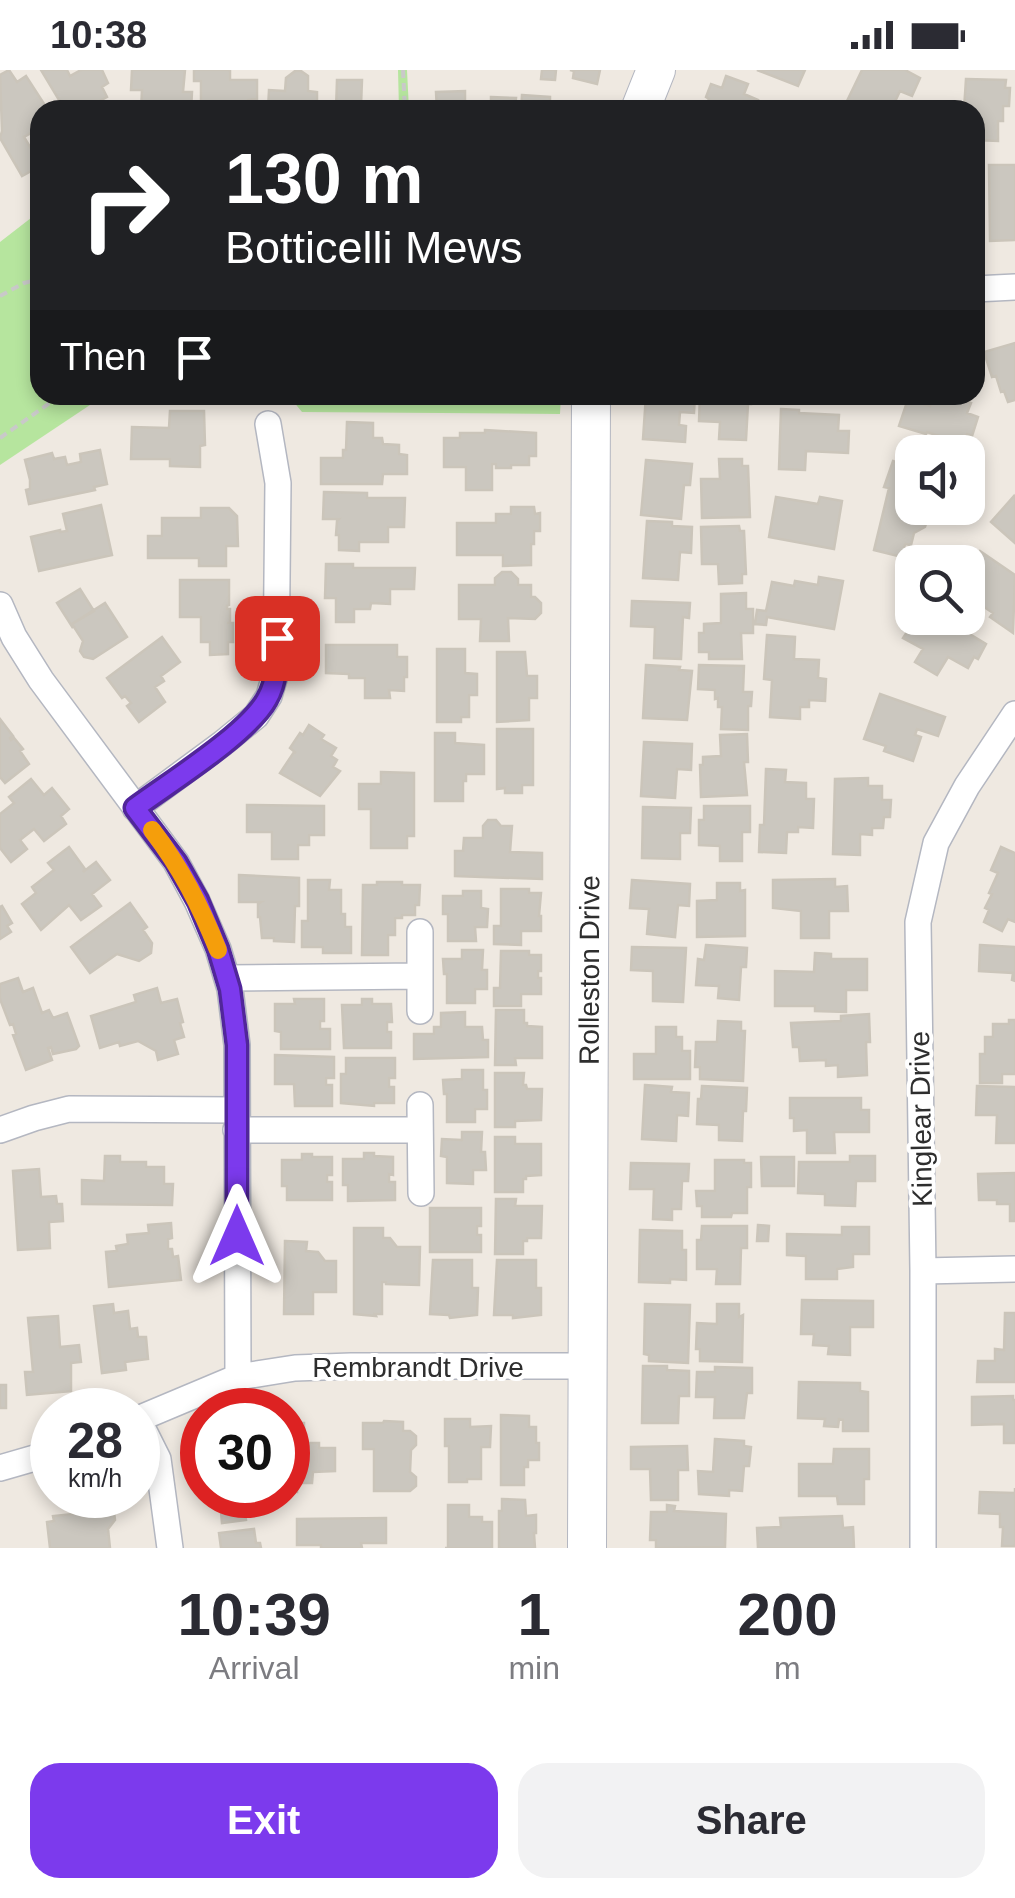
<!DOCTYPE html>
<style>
:root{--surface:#fff;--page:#f2f2f3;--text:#2b2b33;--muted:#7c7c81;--accent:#7c3aed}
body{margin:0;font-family:Helvetica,sans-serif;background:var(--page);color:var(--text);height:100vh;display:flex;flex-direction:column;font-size:38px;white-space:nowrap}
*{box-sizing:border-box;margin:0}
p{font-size:32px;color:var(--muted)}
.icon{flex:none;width:55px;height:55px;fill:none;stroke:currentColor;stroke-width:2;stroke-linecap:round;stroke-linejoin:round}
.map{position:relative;height:1478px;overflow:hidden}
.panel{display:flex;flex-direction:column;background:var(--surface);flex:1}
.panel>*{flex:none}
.hud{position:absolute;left:30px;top:30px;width:955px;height:305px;border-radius:30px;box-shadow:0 5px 15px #0003;background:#202124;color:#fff;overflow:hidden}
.controls{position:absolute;left:895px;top:365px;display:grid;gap:20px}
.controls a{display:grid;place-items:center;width:90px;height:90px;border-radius:20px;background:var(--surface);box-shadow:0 5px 15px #0003;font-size:50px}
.speed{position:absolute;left:30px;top:1318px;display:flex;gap:20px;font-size:50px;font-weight:700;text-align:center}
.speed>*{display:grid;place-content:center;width:130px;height:130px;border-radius:50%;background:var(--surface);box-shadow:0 5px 15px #0003;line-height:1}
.speed small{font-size:25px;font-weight:400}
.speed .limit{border:15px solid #d22;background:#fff;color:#111}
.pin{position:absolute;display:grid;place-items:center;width:85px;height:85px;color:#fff;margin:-42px;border-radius:20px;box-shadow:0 5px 15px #0006}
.me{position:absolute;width:110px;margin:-55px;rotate:0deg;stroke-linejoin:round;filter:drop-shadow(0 0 8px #0008)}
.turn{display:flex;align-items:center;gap:35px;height:210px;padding:0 30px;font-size:45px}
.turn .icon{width:130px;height:130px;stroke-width:2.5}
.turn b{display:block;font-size:70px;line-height:85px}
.then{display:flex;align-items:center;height:95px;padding:0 30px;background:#0003;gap:20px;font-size:38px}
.eta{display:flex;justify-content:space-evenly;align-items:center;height:170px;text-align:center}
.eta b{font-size:60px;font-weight:700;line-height:70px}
.cta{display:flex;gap:20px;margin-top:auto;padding:20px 30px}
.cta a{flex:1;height:115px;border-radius:30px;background:var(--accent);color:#fff;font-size:40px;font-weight:700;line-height:115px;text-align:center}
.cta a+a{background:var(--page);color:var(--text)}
.status{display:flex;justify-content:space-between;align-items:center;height:70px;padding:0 50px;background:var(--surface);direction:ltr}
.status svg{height:28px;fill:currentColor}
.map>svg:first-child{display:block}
.green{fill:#b6e59e}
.building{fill:#cbc7bf;stroke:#cbc5ba;stroke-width:2.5}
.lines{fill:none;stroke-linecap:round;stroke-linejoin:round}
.street-casing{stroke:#b4b7c1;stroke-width:28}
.secondary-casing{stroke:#b4b7c1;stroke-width:40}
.path{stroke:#c9c9c9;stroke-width:4;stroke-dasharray:8 5;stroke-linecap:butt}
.street{stroke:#fff;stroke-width:25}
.secondary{stroke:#fff;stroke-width:38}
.route-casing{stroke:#51269a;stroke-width:25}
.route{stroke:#7c3aed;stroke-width:18}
.slow{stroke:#f59e0b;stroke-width:18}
.labels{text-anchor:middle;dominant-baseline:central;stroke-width:8;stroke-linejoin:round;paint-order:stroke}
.street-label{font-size:28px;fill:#2e2e2e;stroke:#fff}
</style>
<div class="status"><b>10:38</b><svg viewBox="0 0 49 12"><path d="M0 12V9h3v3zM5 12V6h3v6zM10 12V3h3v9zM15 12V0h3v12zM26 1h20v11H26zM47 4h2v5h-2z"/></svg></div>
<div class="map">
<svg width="1015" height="1478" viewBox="0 0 1015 1478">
<rect width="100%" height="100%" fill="#efe9e1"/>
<path class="green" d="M398,0H407L409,40H399Z
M40,141V325H105L0,395V172Z
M288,325H561L560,344L302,342Z"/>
<path class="building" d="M9,0L17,12L26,6L48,40H40V58L24,67L30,77L40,71V96L22,106L0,68L2,61L0,5Z
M41,0H67L70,6L81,0H102L108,13L102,17L107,27L96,33L98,40H65Z
M132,0H185L183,22H192L191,40H141L142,20H131Z
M194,0H230V10H257V29L248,30V40H201V11H194Z
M542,0H556L555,10L541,9Z
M570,0H600L597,14L573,8L574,1Z
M757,0H805L798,16Z
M862,0H905L920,8L912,26L900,21L891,40H855L856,37L846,33Z
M295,1H301L308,6V21L317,22V38H325L324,40H268L269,20L285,21L286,8Z
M726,6L748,14L744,24L758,30L757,33L773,40H705L709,29L706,27L711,14L722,18Z
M966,9L1006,10L1005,18H1010L1009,36H1003V51H998V71L975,70V40H964Z
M337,10H362L361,36L381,37V40H336Z
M465,21V37H476V40H437L436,22Z
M522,25L550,27V40H521Z
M491,27L516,28L515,40H491Z
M989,95H1015V170L990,171Z
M1015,273V330L1008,332L1004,321L1001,322L996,306L992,307L984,282Z
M646,325H695L694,343L680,342L679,355L686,356L685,372L643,369Z
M700,325H751V334H748L746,370L719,369L720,352L699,351Z
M934,325H967L965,331L971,333L967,343L978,347L972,366L967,364L963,374L927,362L926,364L899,356L908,329L930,336Z
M781,339L799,340V343L839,345L838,361H849L848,383L806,381L805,400L779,399Z
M170,341H204L205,375L200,376V397L170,396V389H131L132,357L169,358Z
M347,352L373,353V368H382L383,374L399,375V384L407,385V404H383L382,414H321V388H343V380H346Z
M485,360L536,363V386H529V395H511V398H496V394H492V420H466V397H444V368H460V363H485Z
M100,380L107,414L94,417L95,420L29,434L26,420L30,419V410L25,390L52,383L54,389L65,387L67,395L81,392L80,384Z
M719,389H742V396H748L750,447L702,448L701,409H720Z
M646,390L692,394L690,415H684L681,449L641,445Z
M893,391L912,398V438H942L938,448L929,444L925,457L914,463L911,475L905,474L902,487L874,480L889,418L884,417Z
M324,422L367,423V428H405L404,457H388V472H359V481L339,480V465H336L337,451L339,449H323Z
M1014,426L1015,428V473L991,452Z
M776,427L818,434L820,427L842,431L834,479L769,467Z
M101,435L112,485L39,501L31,467L60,460V462L67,461L63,444Z
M511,437H534L535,444L540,443V461H534V474H531V495L503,496V485H457V453H496V444H511Z
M201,438H229L237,446L238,476H226V496H199V488H148V466H162V448H201Z
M647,451L672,452V456L692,457L691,483L680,482L678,510L643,508Z
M739,456L740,461H744L746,504H742V513L719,514L718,494H702L701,457Z
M980,481L1015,505L1013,563L990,547L993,543L968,526V493L971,495Z
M326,494H353V498H415L414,519H390V534L371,533L370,539H354V552H336V528H325Z
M502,502H511L518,509V515H531V527H535L541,533V543L535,549L508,548L509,571H480L481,549H459V515H495V508Z
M819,507L843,511L834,559L767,547L766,555L755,554L757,540L766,541L772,512L794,516L795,511L818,515Z
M180,510H229V535L227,536V539H230V553H227H233V572H228V584L210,585V572H201V547H180Z
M80,519L94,541L72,554L73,558L57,533Z
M746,523V539H753V563H741L742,589H709V582H699V563H704V554L721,553V524Z
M632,531L690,533L689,548L683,547L681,589L654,588L655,557L631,556Z
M105,533L127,567L93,589L84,587L80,581L83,571L72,554Z
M912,546L945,548L949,550L954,548L971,557L968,563L986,574L978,589L974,587L968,598L948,587L937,605L915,592L923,579L903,568L911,556L908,554Z
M767,565L795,567L794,589L819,590L818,608L826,609L825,631L809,630V637H800V649L770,647L772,610L764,609Z
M162,567L180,592L161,606L164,611L155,617L165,632L139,652L127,636L131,633L125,626L122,628L107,608Z
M326,575H397V587H407V607H404V621L389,620L390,628H365V608H349V604L326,603Z
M437,579H465V603L477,604V625H469V647H461V652H437Z
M497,582H525L527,606H537V628H529V650L497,652Z
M646,595L680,597L679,600L692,601L687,650L643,648Z
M699,595L744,596L743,622H752L751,636H748V660L721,659L722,637H718V628L715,629V620L698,619Z
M880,624L945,647L938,666L917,659L915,665L921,667L913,691L884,681L886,676L864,669Z
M0,649L13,666L10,668L11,670L14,668L23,679L20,681L29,694L5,713L0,707Z
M309,655L324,665L321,669L336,678L331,686L337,690L333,697L340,701L320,726L280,703L294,682L296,683L290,678L300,663L303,665Z
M497,659H533V715H522V723H505V718L497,719Z
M435,663H455V673L484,675V704H466V711H463V731H435Z
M747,664L748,692H744L747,725L701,727L700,695H703V687L721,686L720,665Z
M644,672L692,674L691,700L677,699L675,728L641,726Z
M766,699L786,700L785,712L806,713V729H814L813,758L798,757V762H787L786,783L759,782L760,755H764Z
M381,702L414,703V766H407V778H371V739H359V714H381Z
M868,708V716H882V730H891L890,747H884L883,758H872V765L860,764V785L833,784L835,709Z
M31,709L44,725L52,718L69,739L61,746L66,754L44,771L34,759L20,770L27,779L11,792L0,778V744L14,733L9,727Z
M247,735L324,736V765H309V775H298V789H272V762H247Z
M704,736H750V762H742V791H720V776L699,775V750H704Z
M643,737L691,738L690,763H680V789L642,788Z
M488,750H496L501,756H512L510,782L542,783V809L455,806V781H463L464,768H483V756Z
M69,777L85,799L83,802L96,792L110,810L92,824L101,836L81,850L69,835L41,860L22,834L36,823L32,817L54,800L48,793Z
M1001,777L1015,783V852L1008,849L1002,861L984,852L989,840L985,838L992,824L989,823L998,803L991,800Z
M239,805L299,808V836H295L294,872L274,871V868H262L260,847H258V834L261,832H239Z
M835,809V817L847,816L848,841H829V868H801V841L773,838V810Z
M308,810H330L329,820H341V844H345V857H351V883H323V877H302V851H308Z
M632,810L690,814L689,836L678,835L675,867L647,864L649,839L630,838Z
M377,812H402V815H420L419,835H415V845H402V848H395V865H388V885H362L363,815H377Z
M717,813H740V821L745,820V866L697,867V831L717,830Z
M501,819H529V823H541L539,846H541V861H521V875L494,874V856H501Z
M463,821H481V838L488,839L487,857H475L476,871H448V844H443V826H463Z
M130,833L147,857L143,860L152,873L151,883L139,891L117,884L90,903L71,877Z
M2,836L12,853L7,856L11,862L0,869V837Z
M706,875L747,878L746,897H741L739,930L718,928L719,916L696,915L698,889L704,890Z
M980,875L1015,877V911L1012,910L1013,903L979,901Z
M632,877L686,878L683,932L653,931V901L631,900Z
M462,880H483L482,900H487V919H475V933H447V904H444L443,889H462Z
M501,881H529V885H541V901H538V908H541V924H521V936H494V918H500Z
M815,883L831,884V889H867V920H846V942L815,941V936H775V901L814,902Z
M18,908L23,922L33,918L42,943L49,940L53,948L67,943L79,976L76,979L53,984L51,977L48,978L52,990L26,1000L13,965L16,964L13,954L10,955L0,929V914Z
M157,918L161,933L177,929L183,952L180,953L184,967L174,970L178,984L158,990L156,981L138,971L120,976L119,972L100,978L91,946L136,932L134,925Z
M294,929H324V951H320V959H330V979H281V962L275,961V934H295Z
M362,929H372V934H391L392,952H387V962H391V978H344L342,935H362Z
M496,940H524V953H527V956L542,957V988H515L516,995H495Z
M465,942V957H482L483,970H488V987L414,989V964H434V957H441V943Z
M869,944L870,972H866L867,1005L838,1007V995L826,996V990L800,991L799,977H793L791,953L841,951V946Z
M1009,950H1015V1004H1002V1013H980V984H985V967H993V954H1009Z
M718,951L741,952V961H745L743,1011L700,1009V997H695L696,972H717Z
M656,957H676V967H682V981H690V1009H634V984H656Z
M275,985L334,987V1008H326V1015H332V1036H295L294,1014H275Z
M346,988H395V1008H389V1017H394V1033H374V1036L341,1033V1004H346Z
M462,1000H483V1020H487V1039H475V1052H447V1024H444L443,1010L462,1009Z
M495,1003H524L523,1015H526L527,1019H542L541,1050L515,1051V1057H495Z
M645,1015L672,1017L671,1022L689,1023L688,1046L677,1045L676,1071L642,1069Z
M702,1016L747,1018L746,1041H743L742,1071L719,1070V1055L697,1054L698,1029H701Z
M977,1016L1015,1017V1073H996L997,1045H976Z
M790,1028H861V1040H869V1062H834L835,1083H807V1060L794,1061V1048H790Z
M462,1062H482L481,1082H485L486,1100H473V1114L447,1113V1087L441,1086L442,1069L462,1070Z
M495,1067H515V1074H541V1105L526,1106V1109H523V1122H495Z
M364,1083H374V1086L393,1087V1105L389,1104V1112H395V1130L348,1131V1115H343V1089H364Z
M302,1084H312V1087H332V1105H327V1112H332V1130H287V1116H282V1090H302Z
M105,1086H120V1092H146V1097H164V1114H173L172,1135L82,1134V1110L104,1111Z
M850,1086H875V1111H856L855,1136L825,1135V1124L798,1123L799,1092H850Z
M761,1087H794V1116H762Z
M715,1090H744V1093H751V1117H747V1143H732L731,1147H702V1136H697L696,1121H715Z
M631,1093L689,1094L688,1111H682L681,1139H672V1150L653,1149L654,1119H630Z
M39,1099L41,1127L56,1126L57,1134H62L63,1151L49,1152L50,1178L18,1180L13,1101Z
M1015,1103V1151H1010V1134H997V1130H979L978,1104Z
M496,1129H516L515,1136H542L541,1168H527V1171H523V1184H495Z
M430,1138H481V1156H477V1165H481V1182H430Z
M171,1153L172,1168L168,1169V1179H172L173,1187L178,1186L181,1210L109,1217L106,1182L117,1181L116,1176L128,1174L127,1165L149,1163L148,1155Z
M758,1155L769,1156L768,1171H757Z
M702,1156H747V1178H741L740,1214H716L717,1199H697V1170H701Z
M842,1157H869V1184H853V1197L837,1199V1209H806V1186L787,1185V1164L842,1165Z
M354,1158H383V1168H390L397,1177H420L419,1215L386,1214V1212H382V1244H375L376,1246L354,1244Z
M640,1160L682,1161V1180H686V1210L670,1209V1213L639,1212Z
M285,1171L307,1172L306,1181L318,1182L325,1191H336V1222H313V1244H284Z
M433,1190H472V1218H478L477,1245L450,1248L449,1245L430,1244Z
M497,1190H536V1218H541V1245L513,1248V1245H494Z
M802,1230L873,1231V1257H850V1285L828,1284L829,1276L813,1275L814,1264H801Z
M113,1234L114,1243L128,1241L130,1259L137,1258L138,1267H146L148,1289L125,1292L126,1300L102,1303L94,1236Z
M645,1234L690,1235L688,1293L649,1291V1285L644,1284Z
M717,1234H739V1247L743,1245L742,1292L700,1291V1279H696L697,1253L717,1254Z
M1005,1243H1015V1312H977L978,1291H995V1279L1004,1280Z
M58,1246L60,1277L79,1275L81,1292L71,1293V1321L27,1325L25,1302H33L28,1248Z
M643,1296H667V1300L689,1301V1326H679L678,1353H642Z
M715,1297L752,1298V1323H747L744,1348H714L715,1327H696L697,1302H715Z
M799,1312L860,1313V1321L868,1322V1361H843V1350L839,1349L838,1357L824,1356L825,1349L798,1348Z
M0,1315H6V1338H0Z
M1013,1326V1330H1015V1373H1004V1354L972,1355V1327Z
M501,1345L529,1346V1357H536V1373H539V1390H528V1397H524V1415H501Z
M445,1349H470V1357L491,1356L490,1377H481V1409H467V1412H449V1376H445Z
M384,1351L403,1352V1361H410L416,1366V1375L411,1380L410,1402L416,1407V1416L410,1421H374V1379H363V1353H383Z
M288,1353H304V1373H319V1378H335V1401L313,1402L312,1413H297V1422H288Z
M715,1369L744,1371V1376L751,1377L749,1396H744L742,1421L729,1420V1426L699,1424L698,1401L713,1402Z
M687,1376L688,1400H678V1430H651L650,1399H631V1377Z
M834,1379H869V1409H864V1434H838L837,1426H799V1394H833Z
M1015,1418V1476H1002L1003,1457H1000V1444L979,1443L980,1422L1015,1423Z
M106,1425L108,1437L114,1442L115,1450L108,1459L110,1478H50L47,1452L54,1451L53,1446L83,1443L81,1426Z
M213,1425H248L243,1427L246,1450L222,1453L220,1431H214Z
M502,1429L525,1430L526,1446L536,1445V1463H534L535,1478H499V1441H502Z
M448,1435H469V1447H482V1452H492V1478H445H448Z
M667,1435L675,1436L674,1441L726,1444L725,1477L656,1478V1470H650L651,1442H667Z
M842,1446L843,1458L853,1457L854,1478H758L757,1458L781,1457L780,1448Z
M386,1448V1473H361L362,1478H321V1475H297V1449Z
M254,1459L256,1473H260L261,1478H221L219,1463Z"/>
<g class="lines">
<g class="street-casing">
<path id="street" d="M975,219L1015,217
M0,535L14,567L41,610L176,792L197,831L218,879L230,919L237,975L238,1307
M135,738L223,673L256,646L269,626L276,602L278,413L268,354
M420,862V941
M227,908L419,906
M420,1035L421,1123
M0,1060L34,1048L69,1039L236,1040
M236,1060H419
M923,1201L1015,1199
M138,1349L238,1307L295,1298L351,1296H588
M138,1349L158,1389L170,1478
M0,1398L52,1383
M923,1478V1201L918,852L936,773L967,716L1015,644"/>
</g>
<g class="secondary-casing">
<g id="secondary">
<path d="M640,40L656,0"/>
<path id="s1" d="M587,1478L591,325"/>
</g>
</g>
<path class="path" d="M403,0L405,40
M0,226L24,213L40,209
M292,325L293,332L304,325
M0,368L61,325"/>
<use href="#street" class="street"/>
<use href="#secondary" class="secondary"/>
</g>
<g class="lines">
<g class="route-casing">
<path id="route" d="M237,1166V975L230,919L218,879L198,831L176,792L135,738C170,712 248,664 267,629C278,610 277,588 277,568"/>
</g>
<use href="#route" class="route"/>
<path class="slow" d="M152,760C181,798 200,835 218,880"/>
</g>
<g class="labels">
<g class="street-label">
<text stroke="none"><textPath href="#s1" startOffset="578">Rolleston Drive</textPath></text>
<text transform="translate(921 1049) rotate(-91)">Kinglear Drive</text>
<text x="418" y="1297">Rembrandt Drive</text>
</g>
</g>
</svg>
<div class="controls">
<a><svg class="icon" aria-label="sound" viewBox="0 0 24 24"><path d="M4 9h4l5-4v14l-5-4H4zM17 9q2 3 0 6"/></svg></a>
<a><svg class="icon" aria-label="search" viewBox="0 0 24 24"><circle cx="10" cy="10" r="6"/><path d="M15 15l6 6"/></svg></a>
</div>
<div class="speed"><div>28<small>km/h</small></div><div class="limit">30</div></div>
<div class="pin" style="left:277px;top:568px;background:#d93025"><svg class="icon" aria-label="arrive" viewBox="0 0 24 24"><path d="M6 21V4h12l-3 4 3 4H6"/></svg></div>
<svg class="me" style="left:237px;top:1166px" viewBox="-20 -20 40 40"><path d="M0-17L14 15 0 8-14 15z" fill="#7c3aed" stroke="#fff" stroke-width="4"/></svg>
<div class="hud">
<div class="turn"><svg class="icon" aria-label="right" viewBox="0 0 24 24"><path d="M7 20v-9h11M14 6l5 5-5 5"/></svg><div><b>130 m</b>Botticelli Mews</div></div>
<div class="then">Then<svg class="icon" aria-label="arrive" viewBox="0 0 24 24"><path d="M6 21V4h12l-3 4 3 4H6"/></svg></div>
</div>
</div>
<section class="panel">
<div class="eta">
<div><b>10:39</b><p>Arrival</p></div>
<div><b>1</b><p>min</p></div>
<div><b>200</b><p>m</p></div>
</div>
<div class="cta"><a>Exit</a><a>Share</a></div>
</section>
